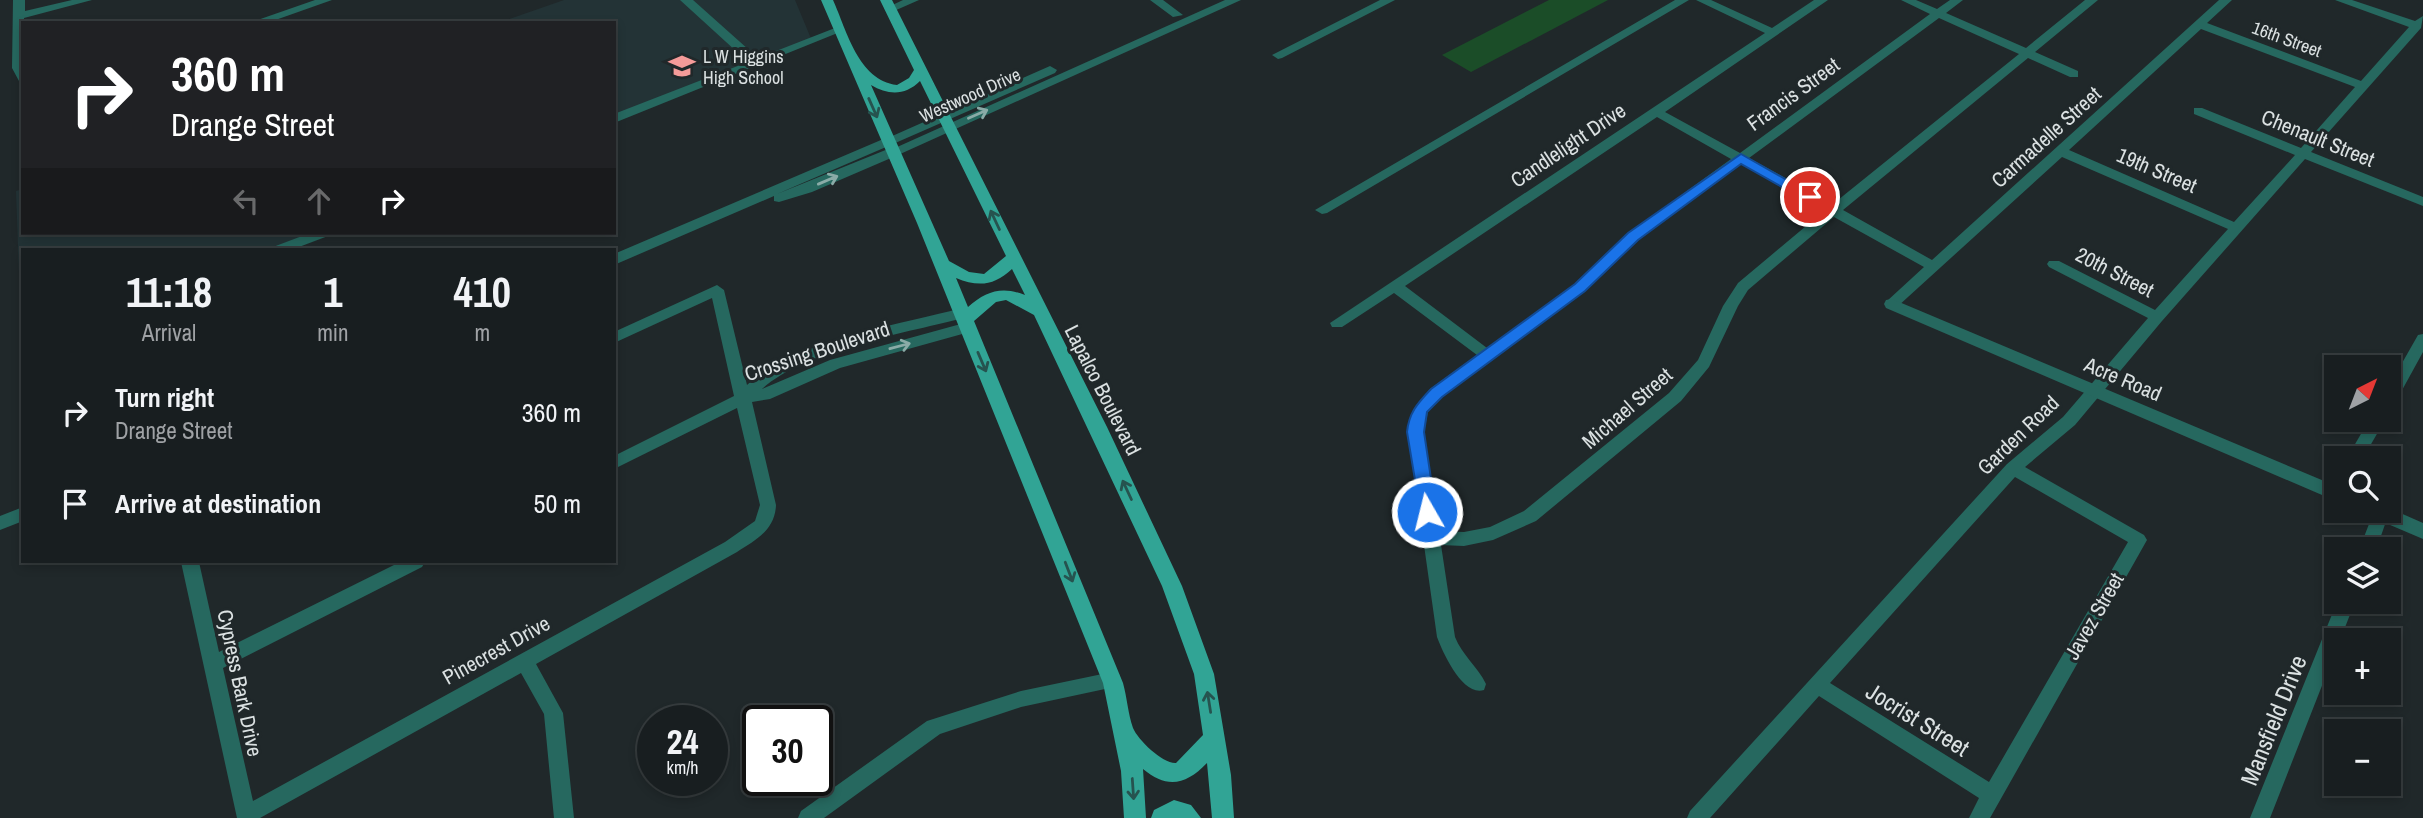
<!DOCTYPE html>
<meta charset="utf-8">
<style>
:root{--surface:#181e20;--page:#212729;--text:#f1f3f6;--muted:#9fa2a5;--line:#363c3e}
body{margin:0;font-family:"Archivo Narrow",sans-serif;background:var(--page);color:var(--text);height:100vh;display:flex;flex-direction:column;font-size:26px;white-space:nowrap}
*{box-sizing:border-box;margin:0}
p{font-size:23px;color:var(--muted)}
.icon{flex:none;width:38px;height:38px;fill:none;stroke:currentColor;stroke-width:2;stroke-linecap:round;stroke-linejoin:round}
.map{position:relative;flex:1;overflow:hidden}
.panel{position:absolute;left:21px;top:248px;width:595px;height:315px;display:flex;flex-direction:column;background:var(--surface);border-radius:0px;box-shadow:0 4px 10px #0003,0 0 0 2px var(--line)}
.panel>*{flex:none}
.guide{position:absolute;left:21px;top:21px;width:595px;height:214px;border-radius:0px;box-shadow:0 4px 10px #0003,0 0 0 2px var(--line);background:#202124;color:#fff;overflow:hidden}
.needle{width:46px;rotate:42deg}
.fabs{position:absolute;left:2324px;top:355px;display:grid;gap:14px}
.fabs a{display:grid;place-items:center;width:77px;height:77px;border-radius:0px;background:var(--surface);box-shadow:0 4px 10px #0003,0 0 0 2px var(--line);font-size:35px}
.speed{position:absolute;left:637px;top:705px;display:flex;gap:14px;font-size:35px;font-weight:700;text-align:center}
.speed>*{display:grid;place-content:center;width:91px;height:91px;border-radius:50%;background:var(--surface);box-shadow:0 4px 10px #0003,0 0 0 2px var(--line);line-height:1}
.speed small{font-size:18px;font-weight:400}
.speed .limit{border:4px solid #111;border-radius:10px;background:#fff;color:#111}
.pin{position:absolute;display:grid;place-items:center;width:60px;height:60px;color:#fff;margin:-30px;border:4px solid #fff;border-radius:50%;box-shadow:0 2px 7px #0007}
.me{position:absolute;width:77px;margin:-38px;rotate:352deg;stroke-linejoin:round;filter:drop-shadow(0 0 5px #0008)}
.turn{display:flex;align-items:center;gap:24px;height:147px;padding:0 35px;font-size:32px}
.turn .icon{width:91px;height:91px;stroke-width:2.5}
.turn b{display:block;font-size:49px;line-height:60px}
.lanes{display:flex;align-items:center;height:66px;padding:0 35px;background:#0003;justify-content:center;gap:35px;direction:ltr}
.lanes .off{opacity:.35}
.eta{display:flex;justify-content:space-evenly;align-items:center;height:119px;text-align:center}
.eta b{font-size:42px;font-weight:800;line-height:49px}
ul{padding:0;list-style:none}
li{display:flex;align-items:center;gap:21px;height:91px;padding:0 35px}
li div{flex:1}
li b{display:block;font-size:26px}
li em{font-style:normal}
.map>svg:first-child{display:block}
.built{fill:#233336}
.green{fill:#1b4d28}
.lines{fill:none;stroke-linecap:round;stroke-linejoin:round}
.minor{fill:#26685f;fill-rule:evenodd}
.tertiary{fill:#26685f;fill-rule:evenodd}
.primary{fill:#31a495;fill-rule:evenodd}
.oneway{stroke:#26534f}
.oneway2{stroke:#8aaba7}
.route{fill:#1a73e8;stroke:#114b97;stroke-width:2}
.labels{text-anchor:middle;dominant-baseline:central;stroke-width:6;stroke-linejoin:round;paint-order:stroke}
.far-street-label{font-size:18px;fill:#dbe1e2;stroke:#20282a}
.far-poi-label{font-size:18px;fill:#dbe1e2;stroke:#20282a;text-anchor:start}
.street-label{font-size:21px;fill:#dbe1e2;stroke:#20282a}
.near-street-label{font-size:24px;fill:#dbe1e2;stroke:#20282a}
</style>
<div class="map">
<svg width="2423" height="818" viewBox="0 0 2423 818">
<rect width="100%" height="100%" fill="#20282a"/>
<path class="built" d="M564,0H795L812,41L614,120V23H498Z
M23,189V233H332L288,250H23L22,356L16,191Z"/>
<path class="green" d="M1549,0H1608L1471,72L1442,55Z"/>
<g class="lines">
<path class="minor" d="M13,0H25V11L72,0H92L24,18L23,82L19,81L12,68Z
M315,0H332L267,23H249Z
M680,0H693L758,58L835,28L845,30L614,123V114L748,62Z
M903,0H919L894,11L884,9Z
M1150,0H1163L1183,15L1173,17Z
M1380,0H1395L1282,58L1278,59L1272,55Z
M1675,0H1689L1327,213L1322,214L1315,210Z
M1696,0H1711L1772,28L1814,0H1828L1665,112L1740,153L1930,14L1901,0H1916L1937,9L1950,0H1963L1946,13L2026,48L2085,0H2098L2035,52L2078,71V77H2070L2028,58L1843,210L1932,260L2219,0H2232L2207,23L2361,81L2409,27L2335,0H2352L2415,21L2423,16L2421,28L2311,152L2423,197V206L2305,159L2162,321L2075,425L2025,467L2144,535L2147,540L1990,818H1969L1979,798L1819,696L1710,818H1687L1690,811L2007,464L2063,417L2148,318L2049,267L2047,264L2049,261H2059L2155,310L2228,229L2062,157L1897,307H1887L1885,304L1887,301L1924,267L1834,217L1748,290L1738,306L1709,367L1681,401L1536,521L1493,540L1464,546L1441,545L1455,637C1462,655 1478,667 1486,684L1484,690C1463,697 1443,653 1437,637L1408,432L1413,410L1430,389L1477,355L1394,293L1342,327H1332L1330,323L1765,33ZM1939,18L2019,54L1833,204L1749,158ZM2201,29L2355,87L2301,148L2202,108H2194V114L2295,155L2234,222L2069,150ZM1657,117L1731,159L1628,234L1575,284L1487,348L1405,286ZM1741,164L1824,211L1738,283L1723,306L1698,360L1669,393L1524,511L1490,527L1464,532L1439,531L1424,432L1428,412L1442,397L1585,290L1638,240ZM2015,477L2128,542L1989,782L1830,683Z
M888,137L893,138V144L777,194L888,149H898V155L812,192L779,202L774,201V196L614,265V254Z
M310,233H330L328,236L291,250H271L273,247Z
M717,285L724,290L747,385C797,340 898,325 962,308L969,313L967,317C908,333 808,348 762,389L830,360L968,322L975,327L973,331L840,368L770,399L752,402L776,505C775,530 756,540 737,552L536,664L563,713L574,818H554L544,714L521,673L260,818H237L181,562H199L219,652L400,562H425L422,567L223,668L253,801L725,542L755,521L760,505L737,408L614,469V456L734,396L712,298L614,343V332Z
M2423,334V352L2395,403L2389,405V386L2418,335Z
M2369,420H2385L2363,458H2347Z
M23,507V521L0,530V516Z
M2374,511L2389,513L2376,550H2359Z
M2337,602H2355L2340,640H2336V650L2270,818H2250Z
M1112,672L1119,674L1121,680L1119,686L1021,707L940,734L824,818H798L801,811L927,721L1021,691Z"/>
<path class="tertiary" d="M1225,0H1241L898,155L893,156L886,152Z
M1050,66L1057,70L1055,73L893,144H883L881,141Z
M1892,299L2336,486V501L1886,308L1884,304L1886,300Z
M2389,508L2423,523V539L2369,516L2367,511H2389Z"/>
<path class="primary" d="M821,0H833C847,31 858,80 897,85L909,78L914,70L880,0H892L1107,427L1182,586L1214,674L1231,775L1234,818H1212L1207,763C1186,785 1167,789 1143,769L1146,818H1124L1121,771L1103,683L917,223ZM920,81L1006,256L984,274L969,272L949,261L871,85C888,95 905,96 920,81ZM1012,269L1025,295C1002,286 986,291 968,307L956,278C978,287 994,286 1012,269ZM1006,300L1034,315L1162,586L1194,674L1203,735L1176,763C1163,764 1138,740 1133,728C1128,714 1127,697 1123,683L974,321L996,302Z
M1174,800L1191,805L1201,818H1151L1154,810Z"/>
</g>
<defs><path id="oneway-shaft" d="M-6 0H5M1.5-3L5.5 0L1.5 3" fill="none" stroke-width="1.6" stroke-linecap="round" stroke-linejoin="round" transform="scale(1.75)"/></defs>
<g class="oneway">
<use href="#oneway-shaft" transform="translate(873 108) rotate(66)"/>
<use href="#oneway-shaft" transform="translate(995 220) rotate(-115)"/>
<use href="#oneway-shaft" transform="translate(982 362) rotate(67)"/>
<use href="#oneway-shaft" transform="translate(1127 490) rotate(-115)"/>
<use href="#oneway-shaft" transform="translate(1069 572) rotate(69)"/>
<use href="#oneway-shaft" transform="translate(1209 702) rotate(-99)"/>
<use href="#oneway-shaft" transform="translate(1133 789) rotate(86)"/>
</g>
<g class="oneway2">
<use href="#oneway-shaft" transform="translate(978 114) rotate(-24)"/>
<use href="#oneway-shaft" transform="translate(828 180) rotate(-23)"/>
<use href="#oneway-shaft" transform="translate(900 346) rotate(-15)"/>
</g>
<path class="route" d="M1741,154L1817,197L1810,201L1805,200L1741,164L1638,240L1585,291L1442,397L1427,412L1424,432L1436,512L1433,516H1421L1407,432C1409,412 1418,403 1431,389L1575,284L1628,233Z"/>
<defs>
<g id="school-bare" transform="scale(2.1)"><path d="M0-5L7-2L0 1L-7-2ZM-4 1L0 2.5L4 1V4Q0 6-4 4Z" fill="#f59b99" stroke="#20282a" stroke-width="2.5" paint-order="stroke"/></g>
</defs>
<g fill-rule="evenodd">
<use href="#school-bare" x="682" y="66"/>
</g>
<g class="labels">
<g class="far-street-label">
<text transform="translate(2287 39) rotate(20)">16th Street</text>
<text transform="translate(970 95) rotate(-24)">Westwood Drive</text>
</g>
<g class="far-poi-label">
<text x="703" y="56">L W Higgins<tspan x="703" dy="21">High School</tspan></text>
</g>
<g class="street-label">
<text transform="translate(1793 94) rotate(-36)">Francis Street</text>
<text transform="translate(2046 137) rotate(-42)">Carmadelle Street</text>
<text transform="translate(2318 138) rotate(22)">Chenault Street</text>
<text transform="translate(1568 145) rotate(-34)">Candlelight Drive</text>
<text transform="translate(2157 170) rotate(23)">19th Street</text>
<text transform="translate(2115 272) rotate(27)">20th Street</text>
<text transform="translate(817 351) rotate(-18)">Crossing Boulevard</text>
<text transform="translate(2123 379) rotate(23)">Acre Road</text>
<text transform="translate(1103 390) rotate(63)">Lapalco Boulevard</text>
<text transform="translate(1627 408) rotate(-41)">Michael Street</text>
<text transform="translate(2018 435) rotate(-44)">Garden Road</text>
<text transform="translate(2094 616) rotate(-60)">Javez Street</text>
<text transform="translate(496 650) rotate(-29)">Pinecrest Drive</text>
<text transform="translate(240 683) rotate(78)">Cypress Bark Drive</text>
</g>
<g class="near-street-label">
<text transform="translate(1918 719) rotate(32)">Jocrist Street</text>
<text transform="translate(2273 720) rotate(-68)">Mansfield Drive</text>
</g>
</g>
</svg>
<div class="fabs">
<a><svg class="needle" viewBox="-14 -14 28 28"><path d="M0-13l5 13h-10z" fill="#e53935"/><path d="M0 13l5-13h-10z" fill="#9fa2a5"/></svg></a>
<a><svg class="icon" aria-label="search" viewBox="0 0 24 24"><circle cx="10" cy="10" r="6"/><path d="M15 15l6 6"/></svg></a>
<a><svg class="icon" aria-label="layers" viewBox="0 0 24 24"><path d="M12 4l9 5-9 5-9-5zM3 14l9 5 9-5"/></svg></a>
<a>+</a>
<a>−</a>
</div>
<div class="speed"><div>24<small>km/h</small></div><div class="limit">30</div></div>
<div class="pin" style="left:1810px;top:197px;background:#d93025"><svg class="icon" aria-label="arrive" viewBox="0 0 24 24"><path d="M6 21V4h12l-3 4 3 4H6"/></svg></div>
<svg class="me" style="left:1427px;top:512px" viewBox="-20 -20 40 40"><circle r="17" fill="#1a73e8" stroke="#fff" stroke-width="3"/><path d="M0-11L8 9 0 5-8 9z" fill="#fff"/></svg>
<div class="guide">
<div class="turn"><svg class="icon" aria-label="right" viewBox="0 0 24 24"><path d="M7 20v-9h11M14 6l5 5-5 5"/></svg><div><b>360 m</b>Drange Street</div></div>
<div class="lanes"><svg class="icon off" aria-label="left" viewBox="0 0 24 24"><path d="M17 20v-9H6M10 6l-5 5 5 5"/></svg><svg class="icon off" aria-label="ahead" viewBox="0 0 24 24"><path d="M12 20V5M6 11l6-6 6 6"/></svg><svg class="icon" aria-label="right" viewBox="0 0 24 24"><path d="M7 20v-9h11M14 6l5 5-5 5"/></svg></div>
</div>
<section class="panel">
<div class="eta">
<div><b>11:18</b><p>Arrival</p></div>
<div><b>1</b><p>min</p></div>
<div><b>410</b><p>m</p></div>
</div>
<ul>
<li><svg class="icon" aria-label="right" viewBox="0 0 24 24"><path d="M7 20v-9h11M14 6l5 5-5 5"/></svg><div><b>Turn right</b><p>Drange Street</p></div><em>360 m</em></li>
<li><svg class="icon" aria-label="arrive" viewBox="0 0 24 24"><path d="M6 21V4h12l-3 4 3 4H6"/></svg><div><b>Arrive at destination</b></div><em>50 m</em></li>
</ul>
</section>
</div>
